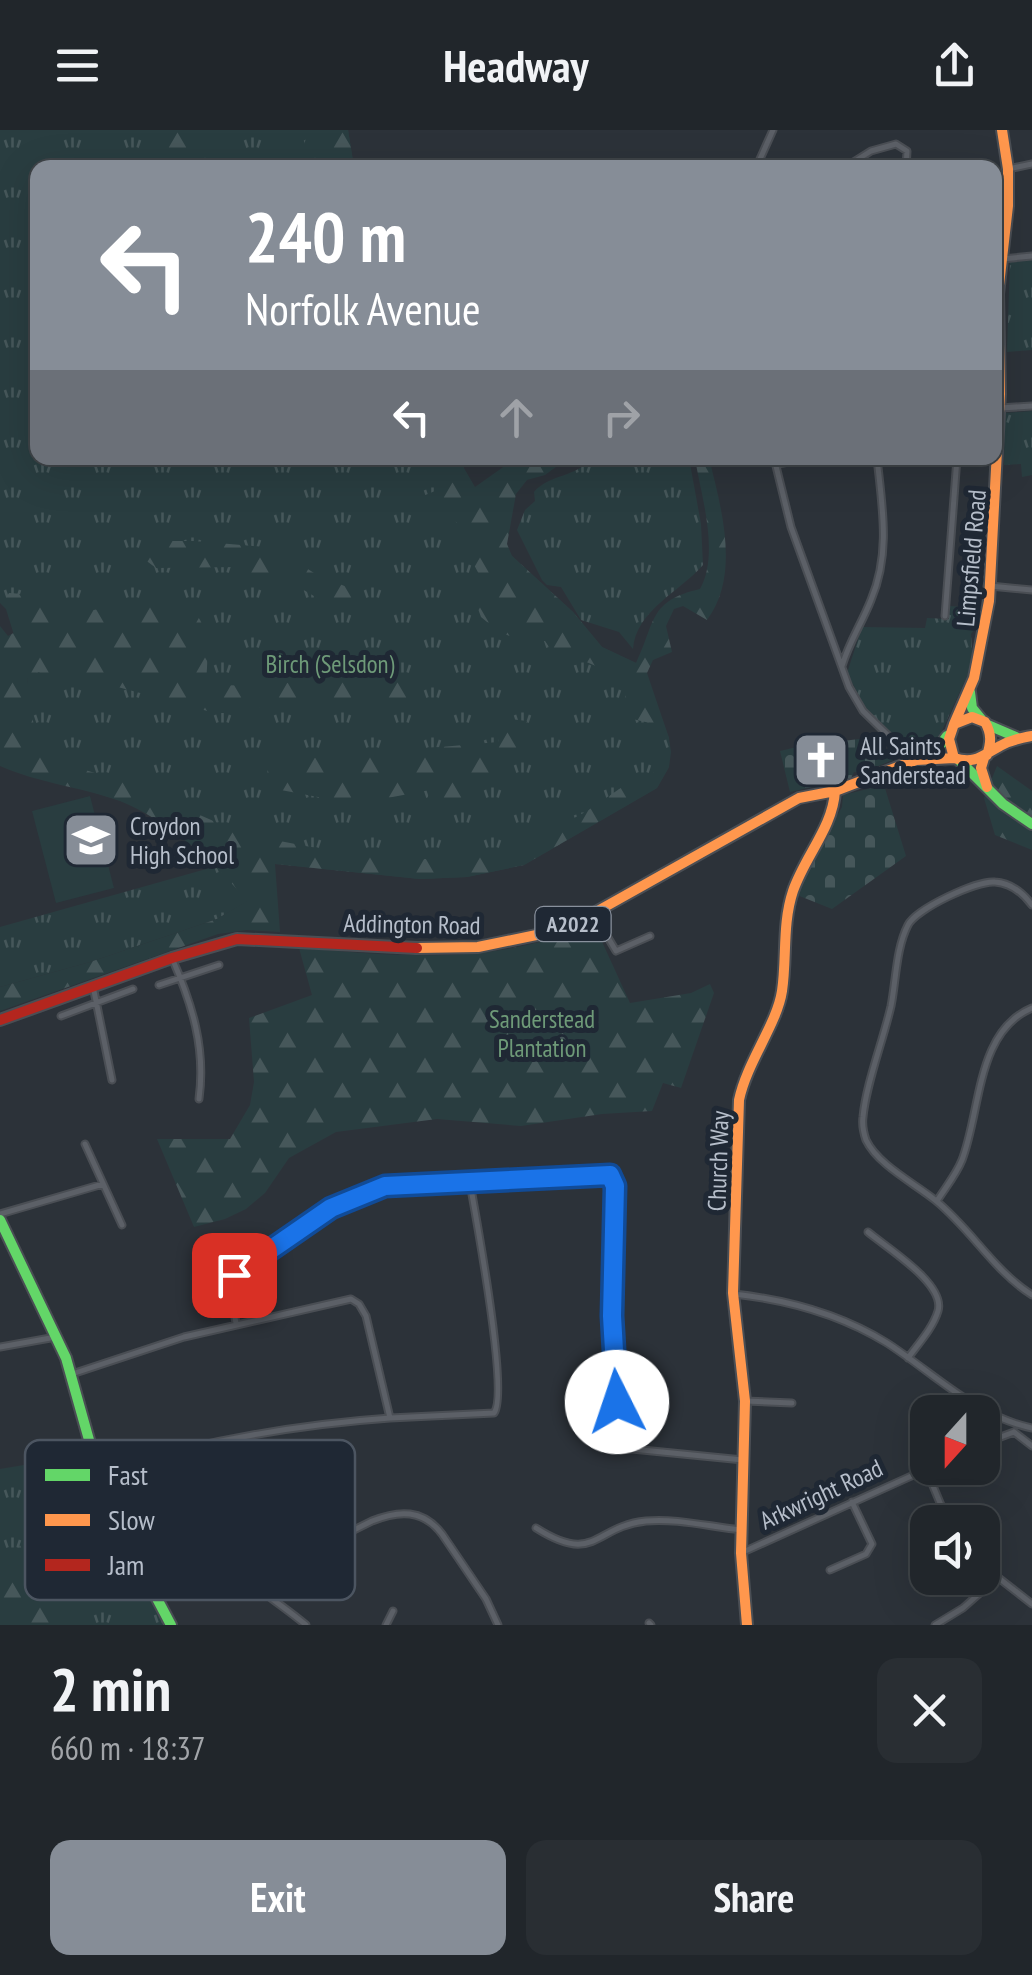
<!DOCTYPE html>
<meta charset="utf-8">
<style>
:root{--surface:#21262b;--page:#292e33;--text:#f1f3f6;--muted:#a2a5a9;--line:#3e4347;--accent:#868d97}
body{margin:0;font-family:"PT Sans Narrow",sans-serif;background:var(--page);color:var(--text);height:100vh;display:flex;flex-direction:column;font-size:38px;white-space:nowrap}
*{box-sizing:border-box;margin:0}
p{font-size:32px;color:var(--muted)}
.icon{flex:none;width:55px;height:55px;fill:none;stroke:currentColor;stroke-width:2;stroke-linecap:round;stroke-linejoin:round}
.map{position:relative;height:1495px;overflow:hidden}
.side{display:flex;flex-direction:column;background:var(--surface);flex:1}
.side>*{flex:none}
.banner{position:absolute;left:30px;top:30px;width:972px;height:305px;border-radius:20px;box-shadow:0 10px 40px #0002,0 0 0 2px var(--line);background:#868d97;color:#fff;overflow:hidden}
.needle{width:65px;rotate:201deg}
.tools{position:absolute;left:910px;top:1265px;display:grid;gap:20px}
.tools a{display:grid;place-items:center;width:90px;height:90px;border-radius:20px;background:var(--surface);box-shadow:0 10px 40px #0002,0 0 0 2px var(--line);font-size:50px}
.pin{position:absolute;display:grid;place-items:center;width:85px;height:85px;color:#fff;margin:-42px;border-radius:20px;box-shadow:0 5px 15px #0006}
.me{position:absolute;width:110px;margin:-55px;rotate:356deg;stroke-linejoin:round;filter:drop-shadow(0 0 8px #0008)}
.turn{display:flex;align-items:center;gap:35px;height:210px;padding:0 50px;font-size:45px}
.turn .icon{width:130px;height:130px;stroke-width:2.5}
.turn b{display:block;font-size:70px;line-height:85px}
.lanes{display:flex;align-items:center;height:95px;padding:0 50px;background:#0003;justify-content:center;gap:50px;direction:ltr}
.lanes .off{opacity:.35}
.round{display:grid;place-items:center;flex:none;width:105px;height:105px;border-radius:20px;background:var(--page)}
.headline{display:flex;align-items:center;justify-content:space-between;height:170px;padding:0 50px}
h1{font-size:60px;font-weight:700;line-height:75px}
.button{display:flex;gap:20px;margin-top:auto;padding:20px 50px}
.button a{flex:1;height:115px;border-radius:20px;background:var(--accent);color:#fff;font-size:40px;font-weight:700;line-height:115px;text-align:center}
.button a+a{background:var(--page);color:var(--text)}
header{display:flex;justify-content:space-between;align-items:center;height:130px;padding:0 50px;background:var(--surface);font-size:45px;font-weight:700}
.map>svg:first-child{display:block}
.grass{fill:url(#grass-tufts)}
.forest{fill:url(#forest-firs)}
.cemetery{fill:url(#cemetery-stones)}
.pitch{fill:#293d40}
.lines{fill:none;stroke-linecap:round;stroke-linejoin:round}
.street-casing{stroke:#4a4e54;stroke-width:9}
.fast-casing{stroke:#4a4e54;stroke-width:14}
.slow-casing{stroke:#4a4e54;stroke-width:14}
.jam-casing{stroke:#4a4e54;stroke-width:14}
.street{stroke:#5c6067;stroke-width:5}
.fast{stroke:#63d668;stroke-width:10}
.slow{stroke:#ff974d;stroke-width:10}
.jam{stroke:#b3261e;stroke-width:10}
.route-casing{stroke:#114b97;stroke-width:25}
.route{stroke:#1a73e8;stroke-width:18}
.labels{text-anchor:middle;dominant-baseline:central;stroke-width:10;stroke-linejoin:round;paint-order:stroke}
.shield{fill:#1f2834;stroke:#89919d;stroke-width:2.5}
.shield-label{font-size:22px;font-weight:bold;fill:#b6beca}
.street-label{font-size:25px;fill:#b6beca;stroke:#1f2834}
.park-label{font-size:25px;fill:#6e9a78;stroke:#1f2834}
.poi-label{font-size:25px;fill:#b6beca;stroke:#1f2834;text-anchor:start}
.key{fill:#1f2834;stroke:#4c5561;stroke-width:2.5}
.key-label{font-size:28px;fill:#b6beca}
</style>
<header><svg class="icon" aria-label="menu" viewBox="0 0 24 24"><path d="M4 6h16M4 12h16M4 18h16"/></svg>Headway<svg class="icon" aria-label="share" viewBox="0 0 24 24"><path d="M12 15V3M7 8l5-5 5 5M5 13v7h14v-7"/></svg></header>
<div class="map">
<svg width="1032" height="1495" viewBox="0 0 1032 1495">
<defs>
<pattern id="grass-tufts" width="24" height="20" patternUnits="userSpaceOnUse" patternTransform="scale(2.5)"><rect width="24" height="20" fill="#293d40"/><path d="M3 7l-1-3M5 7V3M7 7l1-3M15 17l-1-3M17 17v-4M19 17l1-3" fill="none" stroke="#46575a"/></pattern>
<pattern id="forest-firs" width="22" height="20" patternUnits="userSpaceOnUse" patternTransform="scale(2.5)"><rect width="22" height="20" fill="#293d40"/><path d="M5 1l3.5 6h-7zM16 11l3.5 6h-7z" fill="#46575a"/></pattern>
<pattern id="cemetery-stones" width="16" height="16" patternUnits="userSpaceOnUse" patternTransform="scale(2.5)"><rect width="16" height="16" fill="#293d40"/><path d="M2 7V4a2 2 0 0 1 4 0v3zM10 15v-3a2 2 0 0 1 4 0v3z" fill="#46575a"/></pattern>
</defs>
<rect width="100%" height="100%" fill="#2c3239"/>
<path class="grass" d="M0,0H348L354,37L38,38V328H458L512,426L573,482L602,517L636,533L647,548L669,608L671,622L669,637L657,658L524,735L467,747L420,749L276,734L221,733L149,680L17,638L30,584L27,547L6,479L0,473Z
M1032,128V220L1007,222L1010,130Z
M1032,281V345L1022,347L1021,334L1004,335L1005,283Z
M591,328H689L701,394L703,435C681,461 636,480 633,519L619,502L581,490L561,457L547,455L542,450L517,400L525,380L535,371L534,362C549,344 578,347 591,328Z
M949,476L979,478L976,497L971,504L973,533L940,605L933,614L913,626L865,577L847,543L862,497L925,498L927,488L949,489Z
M217,736L248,771L217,789L90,832L0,857V797Z
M24,1335L31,1393L101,1380L166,1495H0V1339Z"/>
<path class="forest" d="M175,0H221L223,14L217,37H147Z
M309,0H348L354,37H296Z
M434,328H458L475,357L516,328H568L545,345L527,350L516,364L507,414L512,426L573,482L602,517L636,533C656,492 648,471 700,459C720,423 701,366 695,328H709C721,377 741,445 707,490L683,476L674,479L666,496L672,522L653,530L647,543L669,608L661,609L650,593L619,586L626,570L622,547L584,531L575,535L560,533L545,511H521L498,501L481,487L477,476L480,446L473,433L461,423L464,404L456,392L422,371L423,366L435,361C441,349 439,340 434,328Z
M160,411H194L276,418L317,445L362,463L359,486L352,481H339L277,444L262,449L239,437L156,438L144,429L145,417Z
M9,463C34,463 58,480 84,481C97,481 110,475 122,472C192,460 213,480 206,551L214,555L275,556L295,551L312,538L329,536L370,553L404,551L413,555L412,565L406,570L265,576L237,583H215L114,556L50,547L38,542L27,547L36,612L34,624L127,653L243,704L352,725L410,730L474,726L519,718L587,681L631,651L669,637L657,658L524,735L467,747L420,749L275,734L280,802L247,800L218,804L0,881V857L90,832L217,789L247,771C216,733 166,689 120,671C81,657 38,653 0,636V496L8,506L17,501L6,468Z
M502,588L527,591L533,628L502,637L472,670L449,681L425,676L430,660L355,674L265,657L269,632L498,612Z
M997,636L1032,661V720L995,705L984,668Z
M593,792L630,873L691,863L710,854L714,863L681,958L663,953L652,981L602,984L521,996L437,989L336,1002L289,1028L265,1063L246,1079L225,1089L194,1097L157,1009H230L250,975L254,952L249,888L312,865L299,818C399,826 500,837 593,792Z
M22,1411L44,1433L61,1439L54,1495H0V1455Z"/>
<path class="cemetery" d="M875,607L895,629L862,643L854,642L851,648L790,662L780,621L831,609L835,612Z
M884,655L906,726L832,779L797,765L811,731L842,677L843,665Z"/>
<path class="pitch" d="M90,666L114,758L56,773L32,681Z"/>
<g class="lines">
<g class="street-casing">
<path id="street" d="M756,38L773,0
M844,38L871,21L896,14L907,21L906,38
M1008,39L1032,34
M1002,129L1032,126
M1000,278L1032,276
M774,328L791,397L849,557L863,581L899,616L906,633
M776,334L817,328
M990,456L1032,460
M945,486L957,328
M842,536C849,512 862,493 871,470C891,423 882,376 877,328
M1032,775C1023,763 1010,753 995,752C977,750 916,779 908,795C896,818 896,851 891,876C883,911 866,954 863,987C862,994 864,1004 866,1010C878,1035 914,1053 935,1070C972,1100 993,1140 1032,1165
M594,784L616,821L650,806
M172,828C192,874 206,918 199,969
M159,855L219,835
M93,856L112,950
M61,886L133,859
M85,1014L122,1095
M937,1071C945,1058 956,1045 962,1030C981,981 976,901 1032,878
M0,1084L103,1054
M868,1102C887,1118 946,1154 938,1181C933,1198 918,1214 908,1228
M734,1164C789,1170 840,1184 887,1213C935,1244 975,1286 1032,1298
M236,1193L228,1150L267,1119L331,1078L385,1056L610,1045L615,1056L612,1186L621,1313L632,1319L743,1330
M0,1217L56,1207
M72,1244L184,1207L351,1169L359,1174L366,1186L390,1288L494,1283C509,1264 476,1087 470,1053
M745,1271L792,1273
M1014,1302L1032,1316
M982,1314L1014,1302
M194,1315C204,1352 213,1412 239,1440C258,1461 285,1477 306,1495
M55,1325L66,1375
M41,1328L90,1318
M926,1339L948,1392
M99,1342C194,1313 290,1295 390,1288
M536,1398C596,1436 594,1396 646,1391C676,1388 711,1397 742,1400
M741,1423L929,1338
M982,1435L1032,1474
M830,1440L866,1424L872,1414L852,1372
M251,1451L372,1391C399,1380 423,1379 442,1404L486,1469L498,1495
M649,1493L651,1495
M386,1495L393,1481
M935,1495L963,1478L997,1448"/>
</g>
<g class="fast-casing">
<path id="fast" d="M970,562L972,578L981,589
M988,595L1016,607
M924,626L939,617L947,606
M960,631L1003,674L1032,694
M0,1090L66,1228L107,1374L171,1495"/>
</g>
<g class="slow-casing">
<path id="slow" d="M954,594L974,548L989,471L1000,264L998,164L1008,76V39L1002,0
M987,625C991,613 992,604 985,592L972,587L954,594L949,609L954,628C975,635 983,625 1000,616C1010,610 1021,608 1032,606
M984,628L981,638L987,657
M417,818L478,817L551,802L594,783L799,668L835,661L916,630L954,628
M747,1495L741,1423L745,1271L733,1163L739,970C747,932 777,894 782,861C787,828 782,794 793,761C805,726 833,697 835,661"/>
</g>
<g class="jam-casing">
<path id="jam" d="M0,890L172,828L237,809L417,818"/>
</g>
<use href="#street" class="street"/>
<use href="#fast" class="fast"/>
<use href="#slow" class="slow"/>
<use href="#jam" class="jam"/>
</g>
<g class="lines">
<g class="route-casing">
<path id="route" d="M234,1145L331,1078L385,1056L610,1045L615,1056L612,1186L617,1272"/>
</g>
<use href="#route" class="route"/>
</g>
<defs>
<g id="church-square" transform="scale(2.875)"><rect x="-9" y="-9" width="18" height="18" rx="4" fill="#868d97" stroke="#1f2834"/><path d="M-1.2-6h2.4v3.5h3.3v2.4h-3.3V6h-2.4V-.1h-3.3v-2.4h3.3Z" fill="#fff"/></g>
<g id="school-square" transform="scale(2.875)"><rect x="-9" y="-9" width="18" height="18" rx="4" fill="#868d97" stroke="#1f2834"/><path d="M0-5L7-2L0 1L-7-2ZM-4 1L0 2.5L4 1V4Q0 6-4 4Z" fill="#fff"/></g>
</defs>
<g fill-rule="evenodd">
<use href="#church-square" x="821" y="630"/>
<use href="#school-square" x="91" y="710"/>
</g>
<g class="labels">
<rect class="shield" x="535.5" y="777" width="75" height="34" rx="8"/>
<g class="shield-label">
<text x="573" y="794">A2022</text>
</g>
<g class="street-label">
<text transform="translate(971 428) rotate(-85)">Limpsfield Road</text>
<text transform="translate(412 794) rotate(1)">Addington Road</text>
<text transform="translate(718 1031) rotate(-88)">Church Way</text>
<text transform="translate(821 1364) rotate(-25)">Arkwright Road</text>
</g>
<g class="park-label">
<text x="330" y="534">Birch (Selsdon)</text>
<text x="542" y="889">Sanderstead<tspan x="542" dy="29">Plantation</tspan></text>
</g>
<g class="poi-label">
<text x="860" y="616">All Saints<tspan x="860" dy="29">Sanderstead</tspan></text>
<text x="130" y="696">Croydon<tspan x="130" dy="29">High School</tspan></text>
</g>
</g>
<rect x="25" y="1310" width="330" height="160" rx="15" class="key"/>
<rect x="45" y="1339" width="45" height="12" fill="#63d668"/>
<rect x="45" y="1384" width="45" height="12" fill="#ff974d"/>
<rect x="45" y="1429" width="45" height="12" fill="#b3261e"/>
<g class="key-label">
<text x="108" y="1355">Fast</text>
<text x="108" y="1400">Slow</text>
<text x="108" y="1445">Jam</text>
</g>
</svg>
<div class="tools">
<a><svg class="needle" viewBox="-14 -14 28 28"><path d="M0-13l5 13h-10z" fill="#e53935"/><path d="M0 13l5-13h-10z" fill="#a2a5a9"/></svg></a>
<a><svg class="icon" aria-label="sound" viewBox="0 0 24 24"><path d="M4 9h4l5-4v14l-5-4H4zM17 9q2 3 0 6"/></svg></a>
</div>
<div class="pin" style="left:234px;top:1145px;background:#d93025"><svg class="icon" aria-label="arrive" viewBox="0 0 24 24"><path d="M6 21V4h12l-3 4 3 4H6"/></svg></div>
<svg class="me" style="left:617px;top:1272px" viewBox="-20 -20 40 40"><circle r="19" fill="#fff"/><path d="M0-13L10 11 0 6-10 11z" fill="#1a73e8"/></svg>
<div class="banner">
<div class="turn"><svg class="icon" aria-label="left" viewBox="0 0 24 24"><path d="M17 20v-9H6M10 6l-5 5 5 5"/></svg><div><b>240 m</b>Norfolk Avenue</div></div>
<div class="lanes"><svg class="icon" aria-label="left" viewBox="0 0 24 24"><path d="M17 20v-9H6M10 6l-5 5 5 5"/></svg><svg class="icon off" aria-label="ahead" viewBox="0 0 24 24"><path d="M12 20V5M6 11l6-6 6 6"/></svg><svg class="icon off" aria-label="right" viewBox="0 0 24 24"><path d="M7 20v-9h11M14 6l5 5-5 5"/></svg></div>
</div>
</div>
<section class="side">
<div class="headline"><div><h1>2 min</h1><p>660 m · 18:37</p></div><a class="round"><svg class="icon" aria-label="close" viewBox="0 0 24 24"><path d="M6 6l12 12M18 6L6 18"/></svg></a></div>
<div class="button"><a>Exit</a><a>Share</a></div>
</section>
